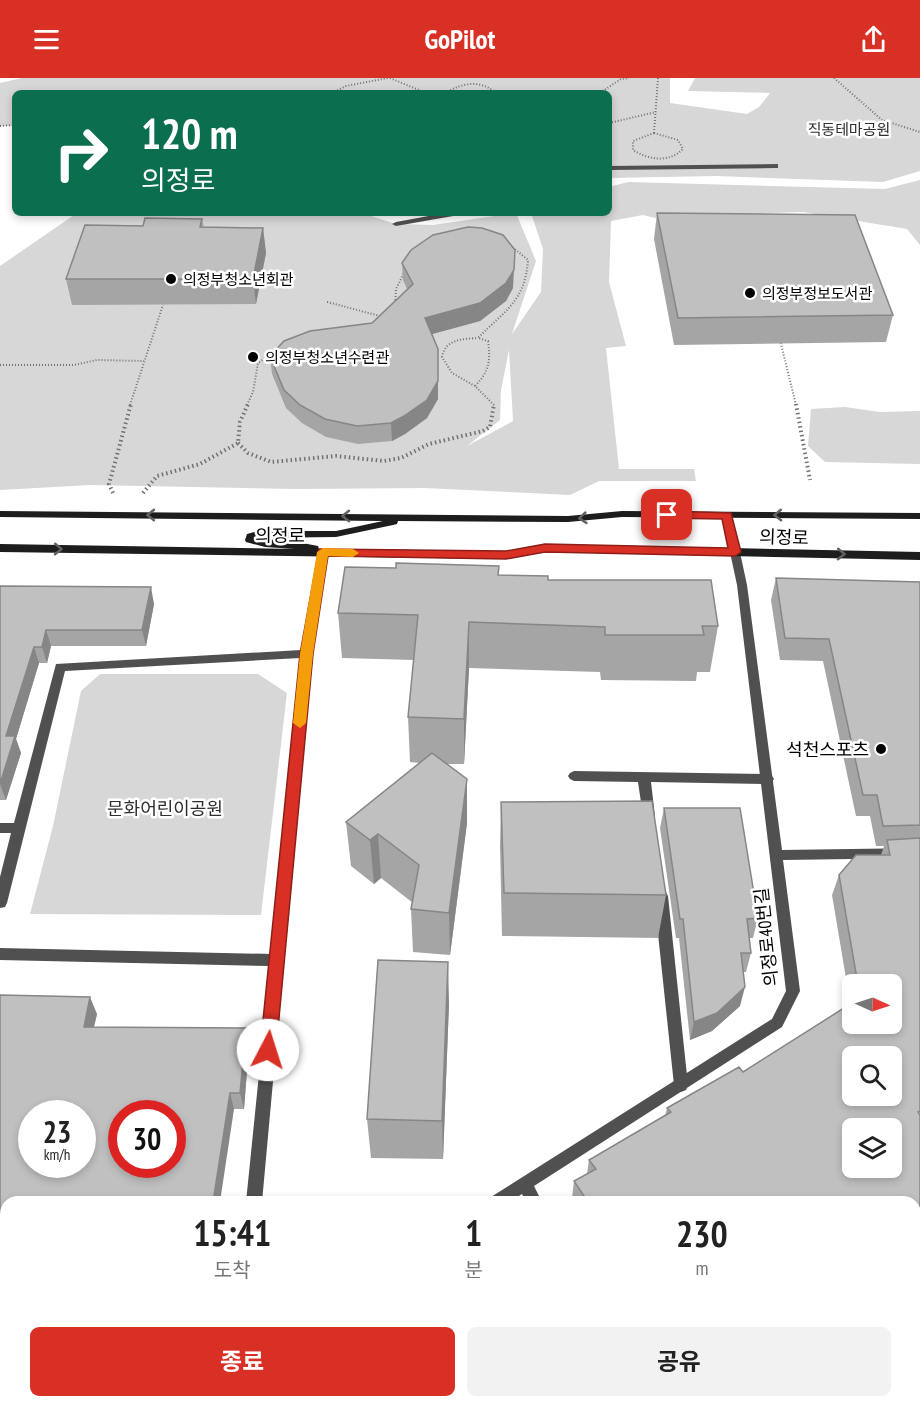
<!DOCTYPE html>
<html lang="ko">
<meta charset="utf-8">
<style>
:root{--surface:#fff;--page:#f2f2f2;--text:#222;--muted:#767676;--accent:#d93025}
body{margin:0;font-family:"PT Sans Narrow","Noto Sans KR",sans-serif;background:var(--page);color:var(--text);height:100vh;display:flex;flex-direction:column;font-size:22px;white-space:nowrap}
*{box-sizing:border-box;margin:0}
p{font-size:20px;color:var(--muted)}
.icon{flex:none;width:33px;height:33px;fill:none;stroke:currentColor;stroke-width:2;stroke-linecap:round;stroke-linejoin:round}
.map{position:relative;flex:1;overflow:hidden}
.details{position:absolute;left:0px;top:1118px;width:921px;height:212px;display:flex;flex-direction:column;background:var(--surface);border-radius:18px 18px 0 0;box-shadow:0 3px 9px #0003}
.details>*{flex:none}
.top-card{position:absolute;left:12px;top:12px;width:600px;height:126px;border-radius:9px;box-shadow:0 3px 9px #0003;background:#0b6e4f;color:#fff;overflow:hidden}
.needle{width:39px;rotate:93deg}
.tools{position:absolute;left:842px;top:896px;display:grid;gap:12px}
.tools a{display:grid;place-items:center;width:60px;height:60px;border-radius:9px;background:var(--surface);box-shadow:0 3px 9px #0003;font-size:30px}
.speed{position:absolute;left:18px;top:1022px;display:flex;gap:12px;font-size:30px;font-weight:700;text-align:center}
.speed>*{display:grid;place-content:center;width:78px;height:78px;border-radius:50%;background:var(--surface);box-shadow:0 3px 9px #0003;line-height:1}
.speed small{font-size:15px;font-weight:400}
.speed .limit{border:9px solid #d22;background:#fff;color:#111}
.pin{position:absolute;display:grid;place-items:center;width:51px;height:51px;color:#fff;margin:-26px;border-radius:12px;box-shadow:0 3px 9px #0006}
.me{position:absolute;width:66px;margin:-33px;rotate:5deg;stroke-linejoin:round;filter:drop-shadow(0 0 4px #0008)}
.turn{display:flex;align-items:center;gap:21px;height:126px;padding:0 30px;font-size:27px}
.turn .icon{width:78px;height:78px;stroke-width:2.5}
.turn b{display:block;font-size:42px;line-height:51px}
.eta{display:flex;justify-content:space-evenly;align-items:center;height:102px;text-align:center}
.eta b{font-size:36px;font-weight:700;line-height:42px}
.primary-button{display:flex;gap:12px;margin-top:auto;padding:12px 30px}
.primary-button a{flex:1;height:69px;border-radius:9px;background:var(--accent);color:#fff;font-size:24px;font-weight:700;line-height:69px;text-align:center}
.primary-button a+a{background:var(--page);color:var(--text)}
header{display:flex;justify-content:space-between;align-items:center;height:78px;padding:0 30px;background:var(--accent);color:#fff;font-size:27px;font-weight:700}
.map>svg:first-child{display:block}
.green{fill:#d7d7d7;fill-rule:evenodd}
.lines{fill:none;stroke-linecap:round;stroke-linejoin:round}
.path-far1{stroke:#727272;stroke-width:2;stroke-dasharray:1 2;stroke-linecap:butt}
.path{stroke:#727272;stroke-width:4;stroke-dasharray:1.5 3;stroke-linecap:butt}
.lane{fill:#505050;fill-rule:evenodd}
.street{fill:#505050;fill-rule:evenodd}
.secondary{fill:#1d1d1d;fill-rule:evenodd}
.wall{fill:#a5a5a5;fill-rule:evenodd}
.shaded-wall{fill:#868686}
.building{fill:#c0c0c0;stroke:#868686;stroke-width:1.5;fill-rule:evenodd}
.oneway{stroke:#616161}
.route{fill:#d93025;stroke:#8d1f18;stroke-width:1.5}
.slow{fill:#f59e0b}
.poi-dot{fill:#000;stroke:#fff;stroke-width:2}
.labels{text-anchor:middle;dominant-baseline:central;stroke-width:5;stroke-linejoin:round;paint-order:stroke}
.far-park-label{font-size:15px;fill:#2e2e2e;stroke:#fff}
.far-poi-label{font-size:15px;fill:#000;stroke:#fff;text-anchor:start}
.street-label{font-size:18px;fill:#000;stroke:#fff}
.poi-label{font-size:18px;fill:#000;stroke:#fff;text-anchor:end}
.park-label{font-size:18px;fill:#2e2e2e;stroke:#fff}
</style>
<header><svg class="icon" aria-label="menu" viewBox="0 0 24 24"><path d="M4 6h16M4 12h16M4 18h16"/></svg>GoPilot<svg class="icon" aria-label="share" viewBox="0 0 24 24"><path d="M12 15V3M7 8l5-5 5 5M5 13v7h14v-7"/></svg></header>
<div class="map">
<svg width="920" height="1328" viewBox="0 0 920 1328">
<rect width="100%" height="100%" fill="#fff"/>
<path class="green" d="M22,0H670V25L747,36L759,29L770,15L688,13L695,0H920V93L883,104L716,98L609,100V15H15V48H0V5Z
M920,102V167L907,151L803,134L740,136L680,146L643,137L611,143L609,204L626,268L606,270L619,391H694L696,403H599L570,417L424,410L297,411L90,407L0,412V188L77,135H362L396,146L433,147L516,135L536,183L512,256L541,214L543,171L531,135H609V109L628,104L885,111ZM509,272L513,343L467,368L500,342L501,312Z
M845,329L880,334L920,333V386L825,384L808,368L811,331Z
M100,596H258L287,615L261,837L30,836L53,748L81,613Z"/>
<g class="lines">
<path class="path-far1" d="M390,0L426,15
M834,0L882,42L920,54
M332,15L346,8L388,0
M445,15C462,5 480,1 496,15
M600,15L621,1L629,0
M609,45L656,34
M0,48L15,47
M654,55L678,62L683,71C669,85 649,82 633,72V63Z
M654,55L658,0
M327,224L384,239
M395,228L396,211L404,195
M780,262L796,327
M0,287H74L97,282L144,283
M475,308L452,295L442,279C445,261 463,261 478,260
M130,327L163,227
M247,327L253,314L258,285L275,274
M494,327L475,308C489,294 491,282 488,263L478,260C505,232 525,224 528,182L505,163"/>
<path class="path" d="M796,326L810,402
M238,365L248,375L271,384L336,378L384,383L401,380L429,366L483,353L490,349L494,326
M113,415L109,406L131,326
M143,415L157,398L200,386L238,365L240,344L248,326"/>
<path class="lane" d="M778,86V90H775L609,92V88Z
M445,135H463L459,137L396,148L392,146L396,144Z
M574,693L768,696L772,698L774,701L772,704L768,706L651,704L655,738L653,741H645L643,738L638,704L574,703L570,701L568,698L570,695Z
M661,813L666,814L668,818L688,1007L686,1012L681,1014L676,1012L674,1007L654,818L656,814Z"/>
<path class="street" d="M727,434L732,437L747,507L782,772L920,770V780L783,782L800,913L782,949L534,1108L542,1124H526L522,1116L510,1124H489L491,1119L772,941L786,913L737,507L722,437Z
M323,470L328,474L312,576L262,1124H246L270,888L0,882V870L271,876L300,580L65,593L7,825L5,829L0,830V799L11,755H0V745H14L56,586L301,572L318,474Z
M141,1323H163L161,1328H139Z
M659,1323H677L679,1328H661Z
M797,1323H818L816,1328H795Z"/>
<path class="secondary" d="M0,433L568,438L622,433L920,435V441L622,439L568,444L398,443L397,446L393,447L336,459L256,460L297,464L318,468L319,471L506,473L545,466L920,474V482L545,474L506,481L0,474V466L295,471L265,469L246,464L245,462L247,456L258,453H336L383,443L0,439Z"/>
</g>
<path class="wall" d="M657,135L893,237L886,264L674,267L654,161Z
M202,141L204,150H263L266,175L256,226L72,227L66,201L143,148Z
M402,185L513,210L506,223L480,243L432,256L438,321L427,340L405,356L392,363L358,366L326,359L302,345L286,330L272,296L270,278L372,245L407,211L403,202Z
M499,497L548,502L718,548L710,594H697L696,603L601,602L600,594L469,590L464,686H447L467,701V745L450,877L413,874L411,831L413,825L381,800L374,806L351,788L346,744L420,685L410,684L408,639L414,582L342,580L338,535Z
M776,500L920,504V1301L915,1295V1124H574L572,1120L574,1103L587,1096L589,1082L665,1038L667,1030L743,994L844,930L849,918L832,817L839,797L881,777L884,768H876L870,738H856L823,583L780,582L771,522ZM852,906H891L852,945Z
M0,508L154,526L146,568H51L47,585H39L16,661L21,675L6,722H0Z
M501,724L666,817L658,860L502,858L500,768Z
M664,730L758,840L753,860H749L751,875L746,894H743L740,928L712,953L690,962L679,860H676L660,750Z
M0,917L97,936L94,949L246,950L249,967L244,1031H234L6,1124V1323L0,1328Z
M449,925L443,1081L371,1080L367,1041Z
M332,1323H459L462,1328H335Z
M566,1323H658L662,1328H569Z
M710,1323H748L741,1328H713Z"/>
<path class="shaded-wall" d="M263,150L266,175L256,226L253,201Z
M515,172L513,210L506,223L480,243L425,258V240Z
M438,271V321L427,340L405,356L392,363L391,345Z
M151,509L154,526L146,568L142,552Z
M469,544V590L464,686V641Z
M46,552L51,568L47,585L42,569Z
M34,569L39,585L16,661L21,675L6,722L0,706L6,658Z
M467,701V745L450,877L449,835Z
M378,756L381,800L374,806L370,762Z
M448,884L449,925L443,1081L442,1043Z
M745,909L740,928L712,953L690,962L694,944Z
M90,919L97,936L90,965L84,949Z
M246,950L249,967L244,1031L240,1015Z
M230,1015L234,1031L220,1124H213Z
M1,1301L6,1307V1323H8L7,1328H0V1305Z
M733,1323H748L741,1328H727L728,1326Z"/>
<path class="building" d="M657,135L855,137L893,237L678,240Z
M145,140L202,141L200,149L263,150L253,201H66L85,147L143,148Z
M468,149L482,150L503,157L515,172L514,192L506,205L480,225L425,240L438,271V303L427,322L404,338L391,345L357,348L325,341L300,327L284,312L270,278L284,263L310,253L372,245L413,206L402,185L411,172L433,157Z
M396,485L499,488L498,497L548,498V502H711L718,548H702L704,557H605V549L469,544L464,641L408,639L418,537L338,535L345,489L396,490Z
M776,500L920,504V747L883,748L877,717H863L829,561L785,560Z
M0,508L151,509L142,552H46L42,569H34L6,658H15L0,706Z
M432,675L467,701L449,835L411,831L419,787L378,756L370,762L346,744Z
M652,723L666,817L504,815L501,724Z
M664,730H740L758,840L747,841L751,875H741L745,909L717,935L694,944L683,841H680Z
M920,760V1033L918,1034L920,1037V1274L915,1268V1124H588L574,1103L596,1091L589,1082L671,1034L667,1030L739,989L743,994L844,930L852,912V945H891V906H855L857,901L839,797L856,777H890L887,762ZM852,978H891V1017H852ZM852,1050H891V1089H852Z
M378,882L448,884L442,1043L367,1041Z
M0,917L90,919L84,949L246,950L240,1015H230L213,1124H6V1228L4,1237H6V1301H1L0,1305ZM32,1035H82V1086H32ZM122,1035H172V1086H122Z
M183,1323H258L261,1328H174Z
M337,1323H459L462,1328H340Z
M576,1323H658L662,1328H579Z
M726,1323H733L728,1326Z"/>
<defs><path id="oneway-chevron" d="M-2-3.5L2.5 0L-2 3.5" fill="none" stroke-width="1.6" stroke-linecap="round" stroke-linejoin="round" transform="scale(1.5)"/></defs>
<g class="oneway">
<use href="#oneway-chevron" transform="translate(151 437) rotate(180)"/>
<use href="#oneway-chevron" transform="translate(778 437) rotate(179)"/>
<use href="#oneway-chevron" transform="translate(346 438) rotate(-180)"/>
<use href="#oneway-chevron" transform="translate(583 440) rotate(174)"/>
<use href="#oneway-chevron" transform="translate(58 471) rotate(1)"/>
<use href="#oneway-chevron" transform="translate(841 476) rotate(1)"/>
</g>
<path class="route" d="M667,433L731,435L741,474L735,478L545,474L506,481L328,478L313,576L276,972L274,977L268,979L262,977L260,972L300,576L319,471L506,473L545,466L728,470L722,441L663,440V434Z"/>
<path class="slow" d="M323,470L353,471L359,475L353,479L328,478L313,576L306,645L300,650L293,645L300,576L317,474Z"/>
<g class="poi-dot">
<circle cx="171" cy="201" r="6"/>
<circle cx="750" cy="215" r="6"/>
<circle cx="253" cy="279" r="6"/>
<circle cx="881" cy="671" r="6"/>
</g>
<g class="labels">
<g class="far-park-label">
<text x="849" y="51">직동테마공원</text>
</g>
<g class="far-poi-label">
<text x="183" y="201">의정부청소년회관</text>
<text x="762" y="215">의정부정보도서관</text>
<text x="265" y="279">의정부청소년수련관</text>
</g>
<g class="street-label">
<text x="280" y="457">의정로</text>
<text transform="translate(784 459) rotate(2)">의정로</text>
<text transform="translate(766 859) rotate(-96)">의정로40번길</text>
</g>
<g class="poi-label">
<text x="869" y="671">석천스포츠</text>
</g>
<g class="park-label">
<text x="165" y="730">문화어린이공원</text>
</g>
</g>
</svg>
<div class="tools">
<a><svg class="needle" viewBox="-14 -14 28 28"><path d="M0-13l5 13h-10z" fill="#e53935"/><path d="M0 13l5-13h-10z" fill="#767676"/></svg></a>
<a><svg class="icon" aria-label="search" viewBox="0 0 24 24"><circle cx="10" cy="10" r="6"/><path d="M15 15l6 6"/></svg></a>
<a><svg class="icon" aria-label="layers" viewBox="0 0 24 24"><path d="M12 4l9 5-9 5-9-5zM3 14l9 5 9-5"/></svg></a>
</div>
<div class="speed"><div>23<small>km/h</small></div><div class="limit">30</div></div>
<div class="pin" style="left:667px;top:437px;background:#d93025"><svg class="icon" aria-label="arrive" viewBox="0 0 24 24"><path d="M6 21V4h12l-3 4 3 4H6"/></svg></div>
<svg class="me" style="left:268px;top:972px" viewBox="-20 -20 40 40"><circle r="19" fill="#fff"/><path d="M0-13L10 11 0 6-10 11z" fill="#d93025"/></svg>
<div class="top-card">
<div class="turn"><svg class="icon" aria-label="right" viewBox="0 0 24 24"><path d="M7 20v-9h11M14 6l5 5-5 5"/></svg><div><b>120 m</b>의정로</div></div>
</div>
<section class="details">
<div class="eta">
<div><b>15:41</b><p>도착</p></div>
<div><b>1</b><p>분</p></div>
<div><b>230</b><p>m</p></div>
</div>
<div class="primary-button"><a>종료</a><a>공유</a></div>
</section>
</div>
